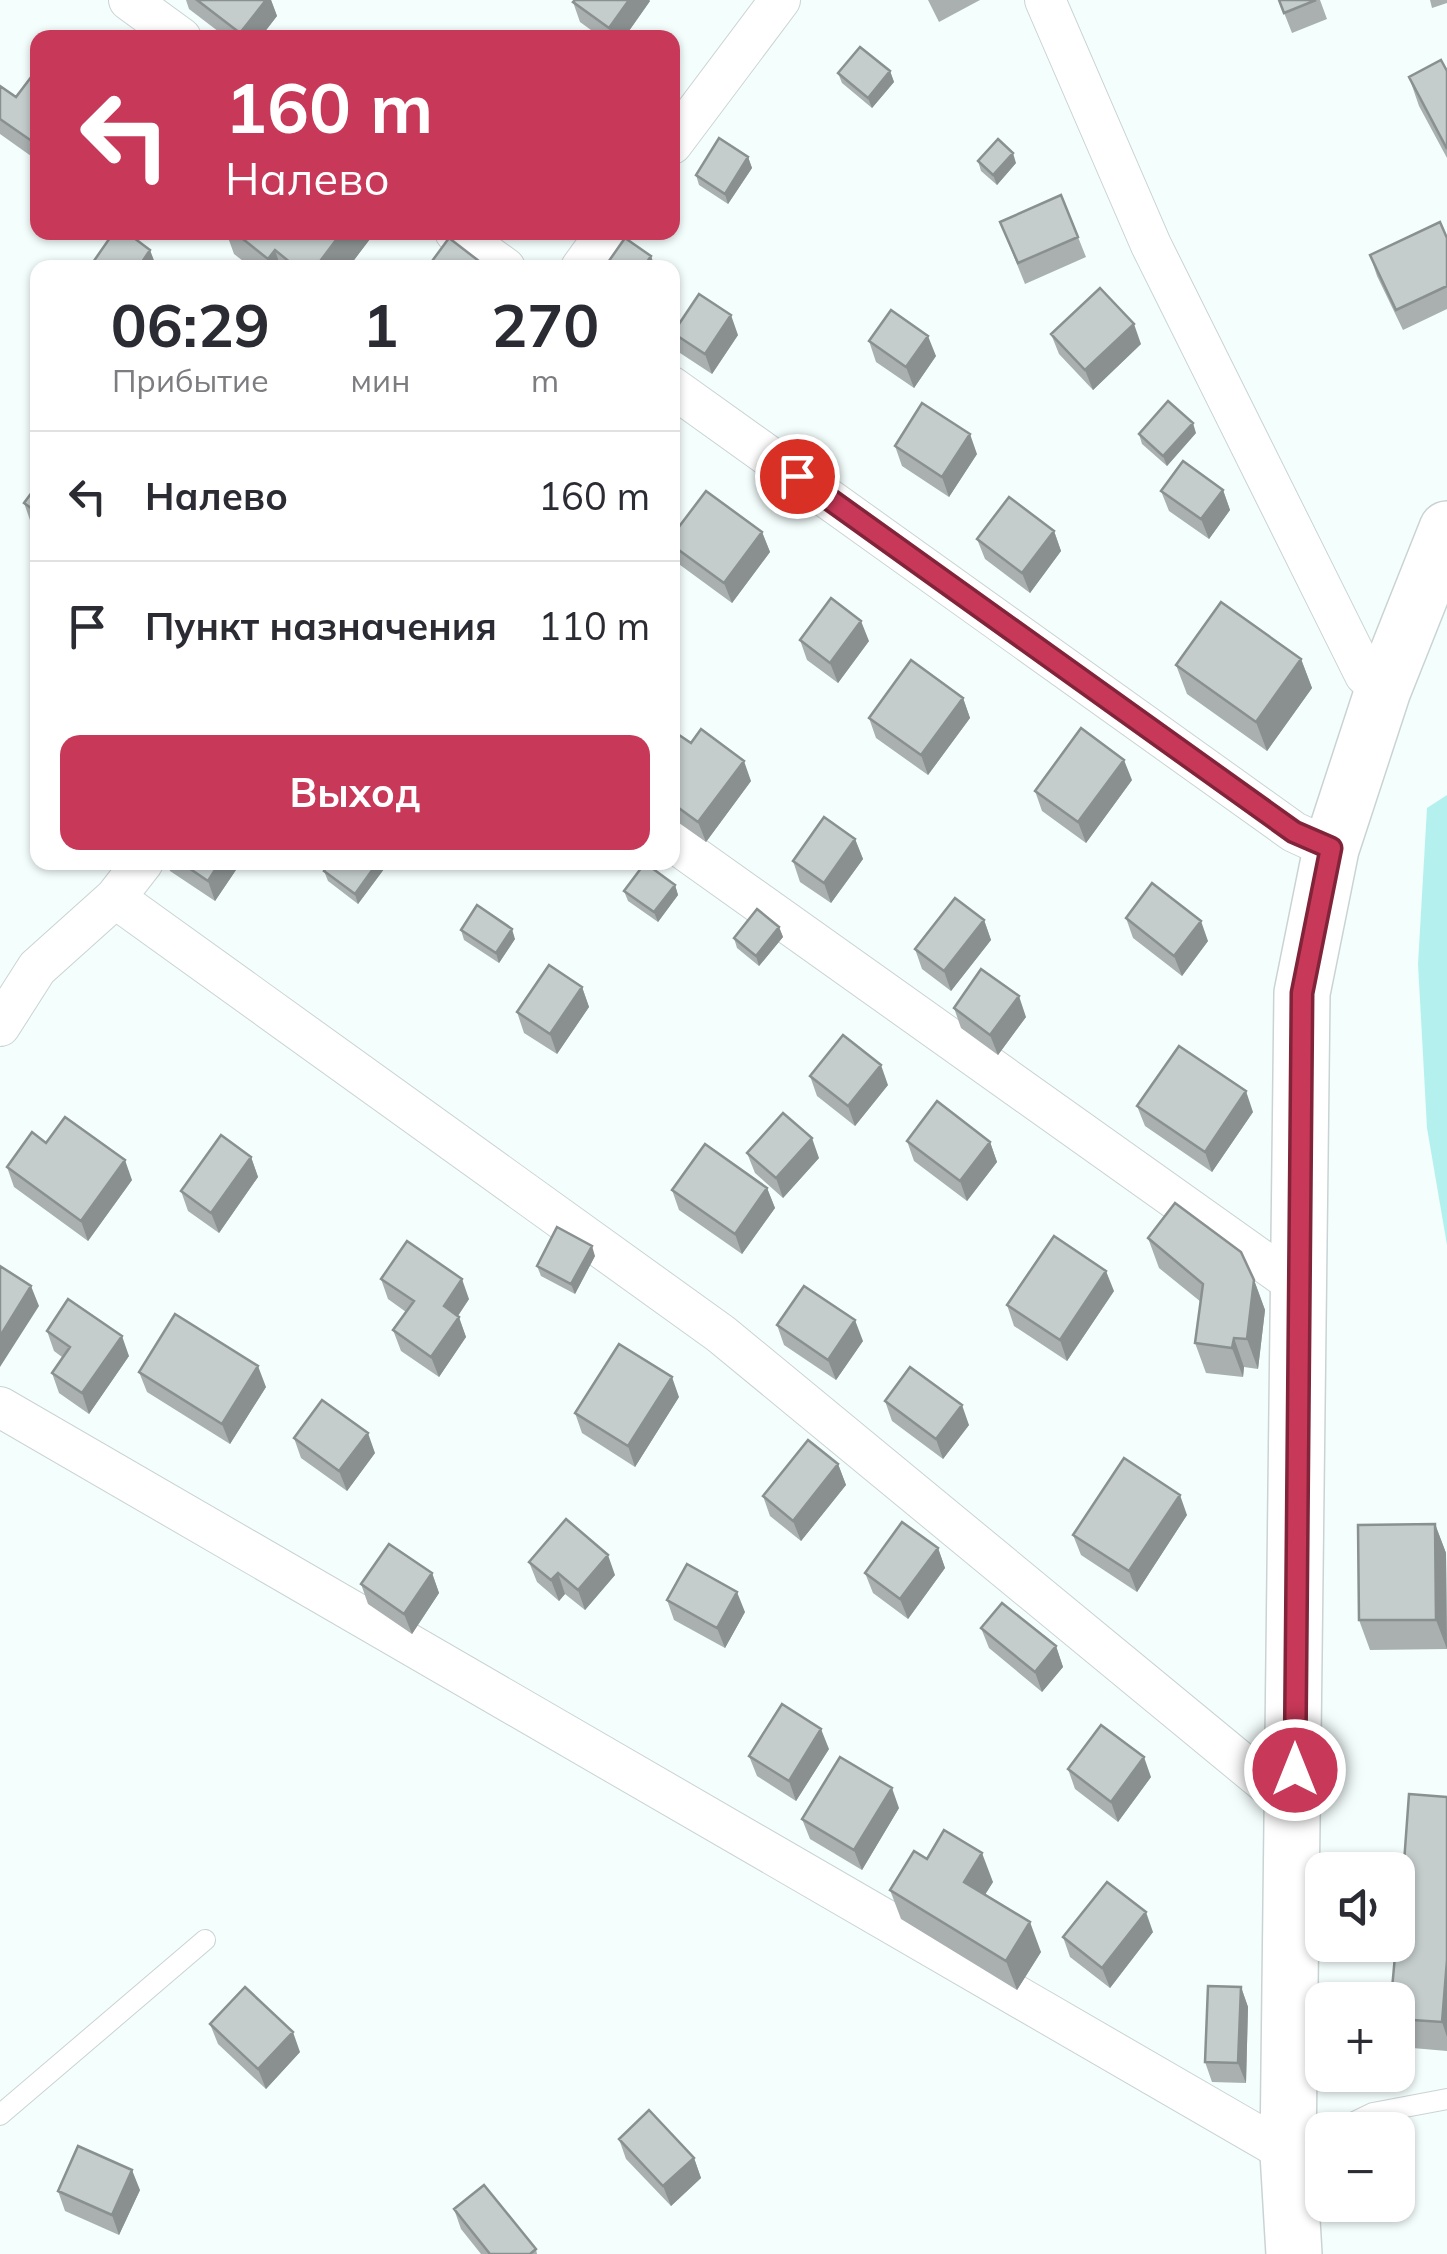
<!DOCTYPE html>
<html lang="ru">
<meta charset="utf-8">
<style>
:root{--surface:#fff;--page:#f2f2f3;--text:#2b2b33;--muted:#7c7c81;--line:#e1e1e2;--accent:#c83858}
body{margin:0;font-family:Mulish,sans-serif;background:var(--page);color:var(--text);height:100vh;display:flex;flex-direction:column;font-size:38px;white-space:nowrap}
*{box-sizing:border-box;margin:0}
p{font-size:32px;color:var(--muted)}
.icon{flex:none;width:55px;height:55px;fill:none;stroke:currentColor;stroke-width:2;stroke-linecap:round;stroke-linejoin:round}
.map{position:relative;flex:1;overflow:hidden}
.side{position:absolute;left:30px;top:260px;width:650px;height:610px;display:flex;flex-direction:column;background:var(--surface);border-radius:20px;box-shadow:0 2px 8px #0004}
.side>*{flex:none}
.guide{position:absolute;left:30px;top:30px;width:650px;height:210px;border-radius:20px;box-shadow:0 2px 8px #0004;background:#c83858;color:#fff;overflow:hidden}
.controls{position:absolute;left:1305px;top:1852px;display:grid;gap:20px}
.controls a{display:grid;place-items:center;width:110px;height:110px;border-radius:20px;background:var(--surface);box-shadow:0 2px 8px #0004;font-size:50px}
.pin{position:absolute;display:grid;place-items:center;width:85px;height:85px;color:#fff;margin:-42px;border:5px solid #fff;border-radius:50%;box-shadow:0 2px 10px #0007}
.me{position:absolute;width:110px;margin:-55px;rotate:0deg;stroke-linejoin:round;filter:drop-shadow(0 0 8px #0008)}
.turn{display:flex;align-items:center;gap:35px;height:210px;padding:0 30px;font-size:45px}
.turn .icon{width:130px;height:130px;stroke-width:2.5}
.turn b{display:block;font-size:70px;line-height:85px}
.eta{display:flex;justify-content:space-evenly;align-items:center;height:170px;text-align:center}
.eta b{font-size:60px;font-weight:700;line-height:70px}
.action{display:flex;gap:20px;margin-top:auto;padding:20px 30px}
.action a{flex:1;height:115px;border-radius:20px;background:var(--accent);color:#fff;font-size:40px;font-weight:700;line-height:115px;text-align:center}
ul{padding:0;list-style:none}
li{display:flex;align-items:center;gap:30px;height:130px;padding:0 30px;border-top:2px solid var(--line)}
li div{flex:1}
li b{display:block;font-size:38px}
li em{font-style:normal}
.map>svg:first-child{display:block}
.green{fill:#b4f1ee}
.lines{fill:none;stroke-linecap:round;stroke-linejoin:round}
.lane-casing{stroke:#cad3d3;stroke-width:22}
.street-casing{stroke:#cad3d3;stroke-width:42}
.secondary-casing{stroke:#cad3d3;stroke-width:58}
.lane{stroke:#fff;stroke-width:20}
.street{stroke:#fff;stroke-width:40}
.secondary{stroke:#fff;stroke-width:55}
.wall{fill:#a9b0af}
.shaded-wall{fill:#89908f}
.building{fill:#c4cdcc;stroke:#89908f;stroke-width:2.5}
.route-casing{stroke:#822439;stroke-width:25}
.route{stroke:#c83858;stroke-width:18}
</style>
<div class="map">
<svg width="1447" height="2254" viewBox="0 0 1447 2254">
<rect width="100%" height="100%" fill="#f4fefd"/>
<path class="green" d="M1447,795V1245L1427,1128L1418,964L1427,808Z"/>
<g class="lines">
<g class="lane-casing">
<path id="lane" d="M0,2115L205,1940
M1338,2130L1373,2113L1447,2099"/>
</g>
<g class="street-casing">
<path id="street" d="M129,0L181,38
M1045,0L1151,245L1365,675L1383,690
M672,144L780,0
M455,232L505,268
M581,268L607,232
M672,387L1294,832L1331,849
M672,841L1299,1287
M115,898L721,1334L1295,1807
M0,1026L37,968L115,898L143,862
M0,1407L1288,2153"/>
</g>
<g class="secondary-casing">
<path id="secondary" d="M1294,2254L1288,2153L1302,993L1331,849L1383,690L1447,529"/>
</g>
<use href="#lane" class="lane"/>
<use href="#street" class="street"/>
<use href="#secondary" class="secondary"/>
</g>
<path class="wall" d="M186,0H271L277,16L260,38H227L189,9Z
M575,0H649L650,1L624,38H602L580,22L573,2Z
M928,0H980L939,22Z
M1279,0H1320L1327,19L1292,33Z
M1430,0H1447V3L1432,8Z
M38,68V161L0,134V86L16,97Z
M890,71L894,82L872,108L842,83L838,73Z
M1447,71V158L1419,106L1409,77Z
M748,157L752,168L728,204L699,185L696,175Z
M978,161L1016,163L997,185L981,171Z
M1000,222L1078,237L1086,257L1025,284Z
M226,232H367L370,239L348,268H252L234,254Z
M1447,238V309L1403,330L1377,276L1370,255Z
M673,333L738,335L712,374L680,353Z
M1051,334L1141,344L1093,390L1059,354Z
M869,341L936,356L914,388L876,362Z
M1196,433L1167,466L1142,444L1139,434Z
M895,446L977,454L949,497L902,466Z
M38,484V528L31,523L24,503Z
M1223,490L1230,510L1209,539L1169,511L1161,491Z
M1054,531L1061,551L1030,593L985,559L977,539Z
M762,532L770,552L732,603L676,562L672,553V536Z
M800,640L869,641L838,683L807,660Z
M1301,659L1312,688L1267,751L1187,694L1176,665Z
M963,698L970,718L928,775L876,738L869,718Z
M672,744L751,781L706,842L672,818Z
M1132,780L1086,843L1042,811L1035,791Z
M855,839L863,859L831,903L800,882L793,861Z
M167,862H236L238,867L215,901L170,871Z
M330,862H382L384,869L358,904L328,881L324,871Z
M675,885L678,895L658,922L628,901L624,891Z
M1126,918L1208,941L1182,976L1133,938Z
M984,920L991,940L951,991L922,969L915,949Z
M779,927L783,937L759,966L737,948L734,938Z
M461,930L515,939L499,963L464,940Z
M582,987L589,1007L557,1054L524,1033L517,1012Z
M954,1008L1026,1017L998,1055L961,1028Z
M810,1076L888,1085L855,1126L817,1096Z
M1137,1106L1253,1112L1212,1172L1145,1126Z
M907,1141L990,1142L997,1162L967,1201L914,1161Z
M46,1143L132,1180L88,1241L14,1187L7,1167Z
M747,1153L819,1158L783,1198L755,1173Z
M251,1157L258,1177L219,1233L188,1211L181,1191Z
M767,1188L775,1208L742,1254L679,1210L672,1190Z
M1148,1238L1254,1280L1265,1310L1258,1369L1244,1367L1243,1377L1206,1373L1195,1343L1201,1302L1159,1268Z
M595,1256L575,1294L541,1276L537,1266Z
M381,1279L469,1299L458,1316L466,1337L439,1377L401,1351L393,1330L406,1312L388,1299Z
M1114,1291L1067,1361L1014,1326L1007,1305Z
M777,1325L863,1341L836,1380L784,1345Z
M47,1331L129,1356L89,1414L59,1393L52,1373L62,1357L54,1351Z
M139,1372L266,1387L230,1444L147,1392Z
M679,1397L635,1467L582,1433L575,1413Z
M885,1401L969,1425L943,1459L892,1421Z
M294,1438L375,1453L347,1491L301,1458Z
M838,1464L846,1485L801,1541L770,1516L763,1496Z
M1187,1515L1137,1592L1081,1555L1073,1535Z
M1435,1524L1446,1553L1447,1649L1370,1650L1359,1620Z
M938,1548L945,1568L908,1619L873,1593L865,1573Z
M529,1562L615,1575L585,1610L565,1594L559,1601L537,1582Z
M432,1573L439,1593L412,1634L368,1604L361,1584Z
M667,1600L745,1612L725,1648L674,1620Z
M981,1628L1056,1646L1063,1667L1042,1692L989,1648Z
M829,1749L796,1801L757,1776L749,1756Z
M1068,1769L1151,1777L1118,1822L1075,1789Z
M1447,1797V2051L1401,2047L1398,2039V2000Z
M899,1808L862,1870L810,1839L802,1819Z
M927,1859L993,1882L985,1894L1041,1952L1017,1990L901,1919L890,1890Z
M1153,1932L1110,1988L1070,1957L1063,1937Z
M1241,1987L1248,2007L1246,2083L1212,2082L1205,2062Z
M210,2024L300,2052L266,2089L218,2044Z
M619,2139L694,2158L701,2178L671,2206L626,2159Z
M140,2190L119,2235L65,2211L58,2191Z
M454,2209L536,2249L537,2254H481L461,2229Z"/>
<path class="shaded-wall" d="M266,0H271L277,16L260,38H242L240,33Z
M629,0H649L650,1L624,38H613L609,28Z
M890,71L894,82L872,108L868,98Z
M1013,153L1016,163L997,185L993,175Z
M748,157L752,168L728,204L725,194Z
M342,232H367L370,239L348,268H315Z
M150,250L157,268H138Z
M275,250L281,268H271L268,259Z
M651,256L655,267L643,268Z
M731,315L738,335L712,374L705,354Z
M1134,324L1141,344L1093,390L1085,370Z
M928,336L936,356L914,388L906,367Z
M1193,423L1196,433L1167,466L1163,456Z
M970,434L977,454L949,497L942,477Z
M1223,490L1230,510L1209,539L1201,519Z
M1054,531L1061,551L1030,593L1022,573Z
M762,532L770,552L732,603L724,583Z
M861,621L869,641L838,683L830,663Z
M1301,659L1312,688L1267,751L1256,722Z
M963,698L970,718L928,775L921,755Z
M1124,760L1132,780L1086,843L1078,822Z
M744,761L751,781L706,842L698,822Z
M855,839L863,859L831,903L824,883Z
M220,862H236L238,867L215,901L208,881Z
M378,862H382L384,869L358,904L355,894Z
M675,885L678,895L658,922L654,912Z
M984,920L991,940L951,991L944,971Z
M1201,921L1208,941L1182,976L1174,956Z
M779,927L783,937L759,966L756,956Z
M512,929L515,939L499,963L496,953Z
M582,987L589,1007L557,1054L550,1034Z
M1019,996L1026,1017L998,1055L990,1035Z
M881,1065L888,1085L855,1126L848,1106Z
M1246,1091L1253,1112L1212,1172L1205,1152Z
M812,1138L819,1158L783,1198L776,1178Z
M990,1142L997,1162L967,1201L960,1181Z
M251,1157L258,1177L219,1233L211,1213Z
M125,1160L132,1180L88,1241L81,1221Z
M767,1188L775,1208L742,1254L735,1234Z
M592,1246L595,1256L575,1294L571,1284Z
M1106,1271L1114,1291L1067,1361L1060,1340Z
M462,1279L469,1299L451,1326L444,1306Z
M1254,1280L1265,1310L1258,1369L1247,1339Z
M31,1286L39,1306L0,1367V1336Z
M459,1317L466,1337L439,1377L431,1357Z
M855,1320L863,1341L836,1380L828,1360Z
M122,1336L129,1356L89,1414L82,1393Z
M1234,1338L1244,1367L1243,1377L1232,1348Z
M258,1366L266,1387L230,1444L222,1424Z
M672,1377L679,1397L635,1467L628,1446Z
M962,1405L969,1425L943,1459L936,1439Z
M368,1433L375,1453L347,1491L339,1471Z
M838,1464L846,1485L801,1541L793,1521Z
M1180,1495L1187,1515L1137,1592L1129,1571Z
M1435,1524L1446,1553L1447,1649L1436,1620Z
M938,1548L945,1568L908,1619L900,1599Z
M608,1555L615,1575L585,1610L578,1590Z
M432,1573L439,1593L412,1634L404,1614Z
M558,1573L565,1594L559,1601L551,1580Z
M737,1592L745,1612L725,1648L717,1628Z
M1056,1646L1063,1667L1042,1692L1035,1672Z
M821,1729L829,1749L796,1801L789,1781Z
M1144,1757L1151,1777L1118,1822L1111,1802Z
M892,1788L899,1808L862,1870L854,1850Z
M982,1853L993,1882L975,1911L964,1882Z
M1146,1912L1153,1932L1110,1988L1102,1968Z
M1030,1922L1041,1952L1017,1990L1006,1961Z
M1447,1960V2037L1442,2022Z
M1241,1987L1248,2007L1246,2083L1238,2063Z
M293,2032L300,2052L266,2089L258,2069Z
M694,2158L701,2178L671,2206L663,2186Z
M132,2170L140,2190L119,2235L112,2215Z"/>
<path class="building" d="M197,0H266L240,33Z
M575,0H629L609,28L573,2Z
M1279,0H1316L1284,13Z
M860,47L890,71L868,98L838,73Z
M1441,60L1447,71V149L1409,77Z
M38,68V142L36,144L0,119V86L16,97Z
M719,138L748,157L725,194L696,175Z
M998,139L1013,153L993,175L978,161Z
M1061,195L1078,237L1018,263L1000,222Z
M1440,222L1447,238V286L1396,310L1370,255Z
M114,232H126L150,250L138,268H89Z
M234,232H342L315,268H297L275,250L268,259Z
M449,238L488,268H427Z
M625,238L651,256L643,268H604Z
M1100,288L1134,324L1085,370L1051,334Z
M699,294L731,315L705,354L673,333Z
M891,310L928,336L906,367L869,341Z
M1168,401L1193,423L1163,456L1139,434Z
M922,403L970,434L942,477L895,446Z
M1183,461L1223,490L1201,519L1161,491Z
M38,484V513L24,503Z
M706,491L762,532L724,583L672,545V536Z
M1009,497L1054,531L1022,573L977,539Z
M831,598L861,621L830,663L800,640Z
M1221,602L1301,659L1256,722L1176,665Z
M911,660L963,698L921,755L869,718Z
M1081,728L1124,760L1078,822L1035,791Z
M701,729L744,761L698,822L672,803V744L679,735L691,743Z
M824,817L855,839L824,883L793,861Z
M180,862H220L208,881Z
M330,862H378L355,894L324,871Z
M645,863L675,885L654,912L624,891Z
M1152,883L1201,921L1174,956L1126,918Z
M955,898L984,920L944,971L915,949Z
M477,905L512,929L496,953L461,930Z
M757,909L779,927L756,956L734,938Z
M549,965L582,987L550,1034L517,1012Z
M981,969L1019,996L990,1035L954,1008Z
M843,1035L881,1065L848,1106L810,1076Z
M1179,1046L1246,1091L1205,1152L1137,1106Z
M937,1101L990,1142L960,1181L907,1141Z
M783,1113L812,1138L776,1178L747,1153Z
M65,1117L125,1160L81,1221L7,1167L32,1132L46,1143Z
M221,1135L251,1157L211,1213L181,1191Z
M705,1144L767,1188L735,1234L672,1190Z
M1175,1203L1241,1252L1254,1280L1247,1339L1234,1338L1232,1348L1195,1343L1203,1284L1148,1238Z
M557,1227L592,1246L571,1284L537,1266Z
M1054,1236L1106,1271L1060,1340L1007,1305Z
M407,1241L462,1279L444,1306L459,1317L431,1357L393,1330L414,1301L381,1279Z
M0,1266L31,1286L0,1336Z
M804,1286L855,1320L828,1360L777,1325Z
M68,1299L122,1336L82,1393L52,1373L70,1347L47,1331Z
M175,1314L258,1366L222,1424L139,1372Z
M619,1344L672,1377L628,1446L575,1413Z
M910,1367L962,1405L936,1439L885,1401Z
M322,1400L368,1433L339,1471L294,1438Z
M808,1440L838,1464L793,1521L763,1496Z
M1124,1458L1180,1495L1129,1571L1073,1535Z
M566,1519L608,1555L578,1590L558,1573L551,1580L529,1562Z
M902,1522L938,1548L900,1599L865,1573Z
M1435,1524L1436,1620H1359L1358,1525Z
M389,1544L432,1573L404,1614L361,1584Z
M687,1564L737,1592L717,1628L667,1600Z
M1002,1603L1056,1646L1035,1672L981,1628Z
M782,1704L821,1729L789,1781L749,1756Z
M1101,1725L1144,1757L1111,1802L1068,1769Z
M840,1757L892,1788L854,1850L802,1819Z
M1409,1794L1447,1797V1960L1442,2022L1398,2019V2000H1391L1396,1945H1398Z
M944,1830L982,1853L964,1882L1030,1922L1006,1961L890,1890L914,1851L927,1859Z
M1107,1882L1146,1912L1102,1968L1063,1937Z
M1208,1986L1241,1987L1238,2063L1205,2062Z
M245,1987L293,2032L258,2069L210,2024Z
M649,2110L694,2158L663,2186L619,2139Z
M78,2146L132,2170L112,2215L58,2191Z
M484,2185L536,2249L530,2254H490L454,2209Z"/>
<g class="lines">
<g class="route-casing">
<path id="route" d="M797,476L1294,832L1331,848L1302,993L1295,1770"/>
</g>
<use href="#route" class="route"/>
</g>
</svg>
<div class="controls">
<a><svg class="icon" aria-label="sound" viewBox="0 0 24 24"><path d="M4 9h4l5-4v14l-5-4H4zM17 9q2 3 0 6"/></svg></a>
<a>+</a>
<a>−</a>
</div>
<div class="pin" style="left:797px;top:476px;background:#d93025"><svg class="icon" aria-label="arrive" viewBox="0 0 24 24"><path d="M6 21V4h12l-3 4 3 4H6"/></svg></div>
<svg class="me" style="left:1295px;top:1770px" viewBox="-20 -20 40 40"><circle r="17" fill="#c83858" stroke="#fff" stroke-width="3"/><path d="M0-11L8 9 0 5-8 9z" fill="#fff"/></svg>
<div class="guide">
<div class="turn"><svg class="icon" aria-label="left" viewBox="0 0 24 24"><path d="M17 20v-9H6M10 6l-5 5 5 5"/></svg><div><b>160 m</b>Налево</div></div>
</div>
<section class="side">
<div class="eta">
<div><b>06:29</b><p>Прибытие</p></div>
<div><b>1</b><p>мин</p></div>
<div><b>270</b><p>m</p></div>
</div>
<ul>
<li><svg class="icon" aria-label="left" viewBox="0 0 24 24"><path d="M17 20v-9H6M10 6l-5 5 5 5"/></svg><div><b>Налево</b></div><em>160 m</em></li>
<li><svg class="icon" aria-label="arrive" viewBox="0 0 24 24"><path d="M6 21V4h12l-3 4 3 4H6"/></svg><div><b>Пункт назначения</b></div><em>110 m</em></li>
</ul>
<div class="action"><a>Выход</a></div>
</section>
</div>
